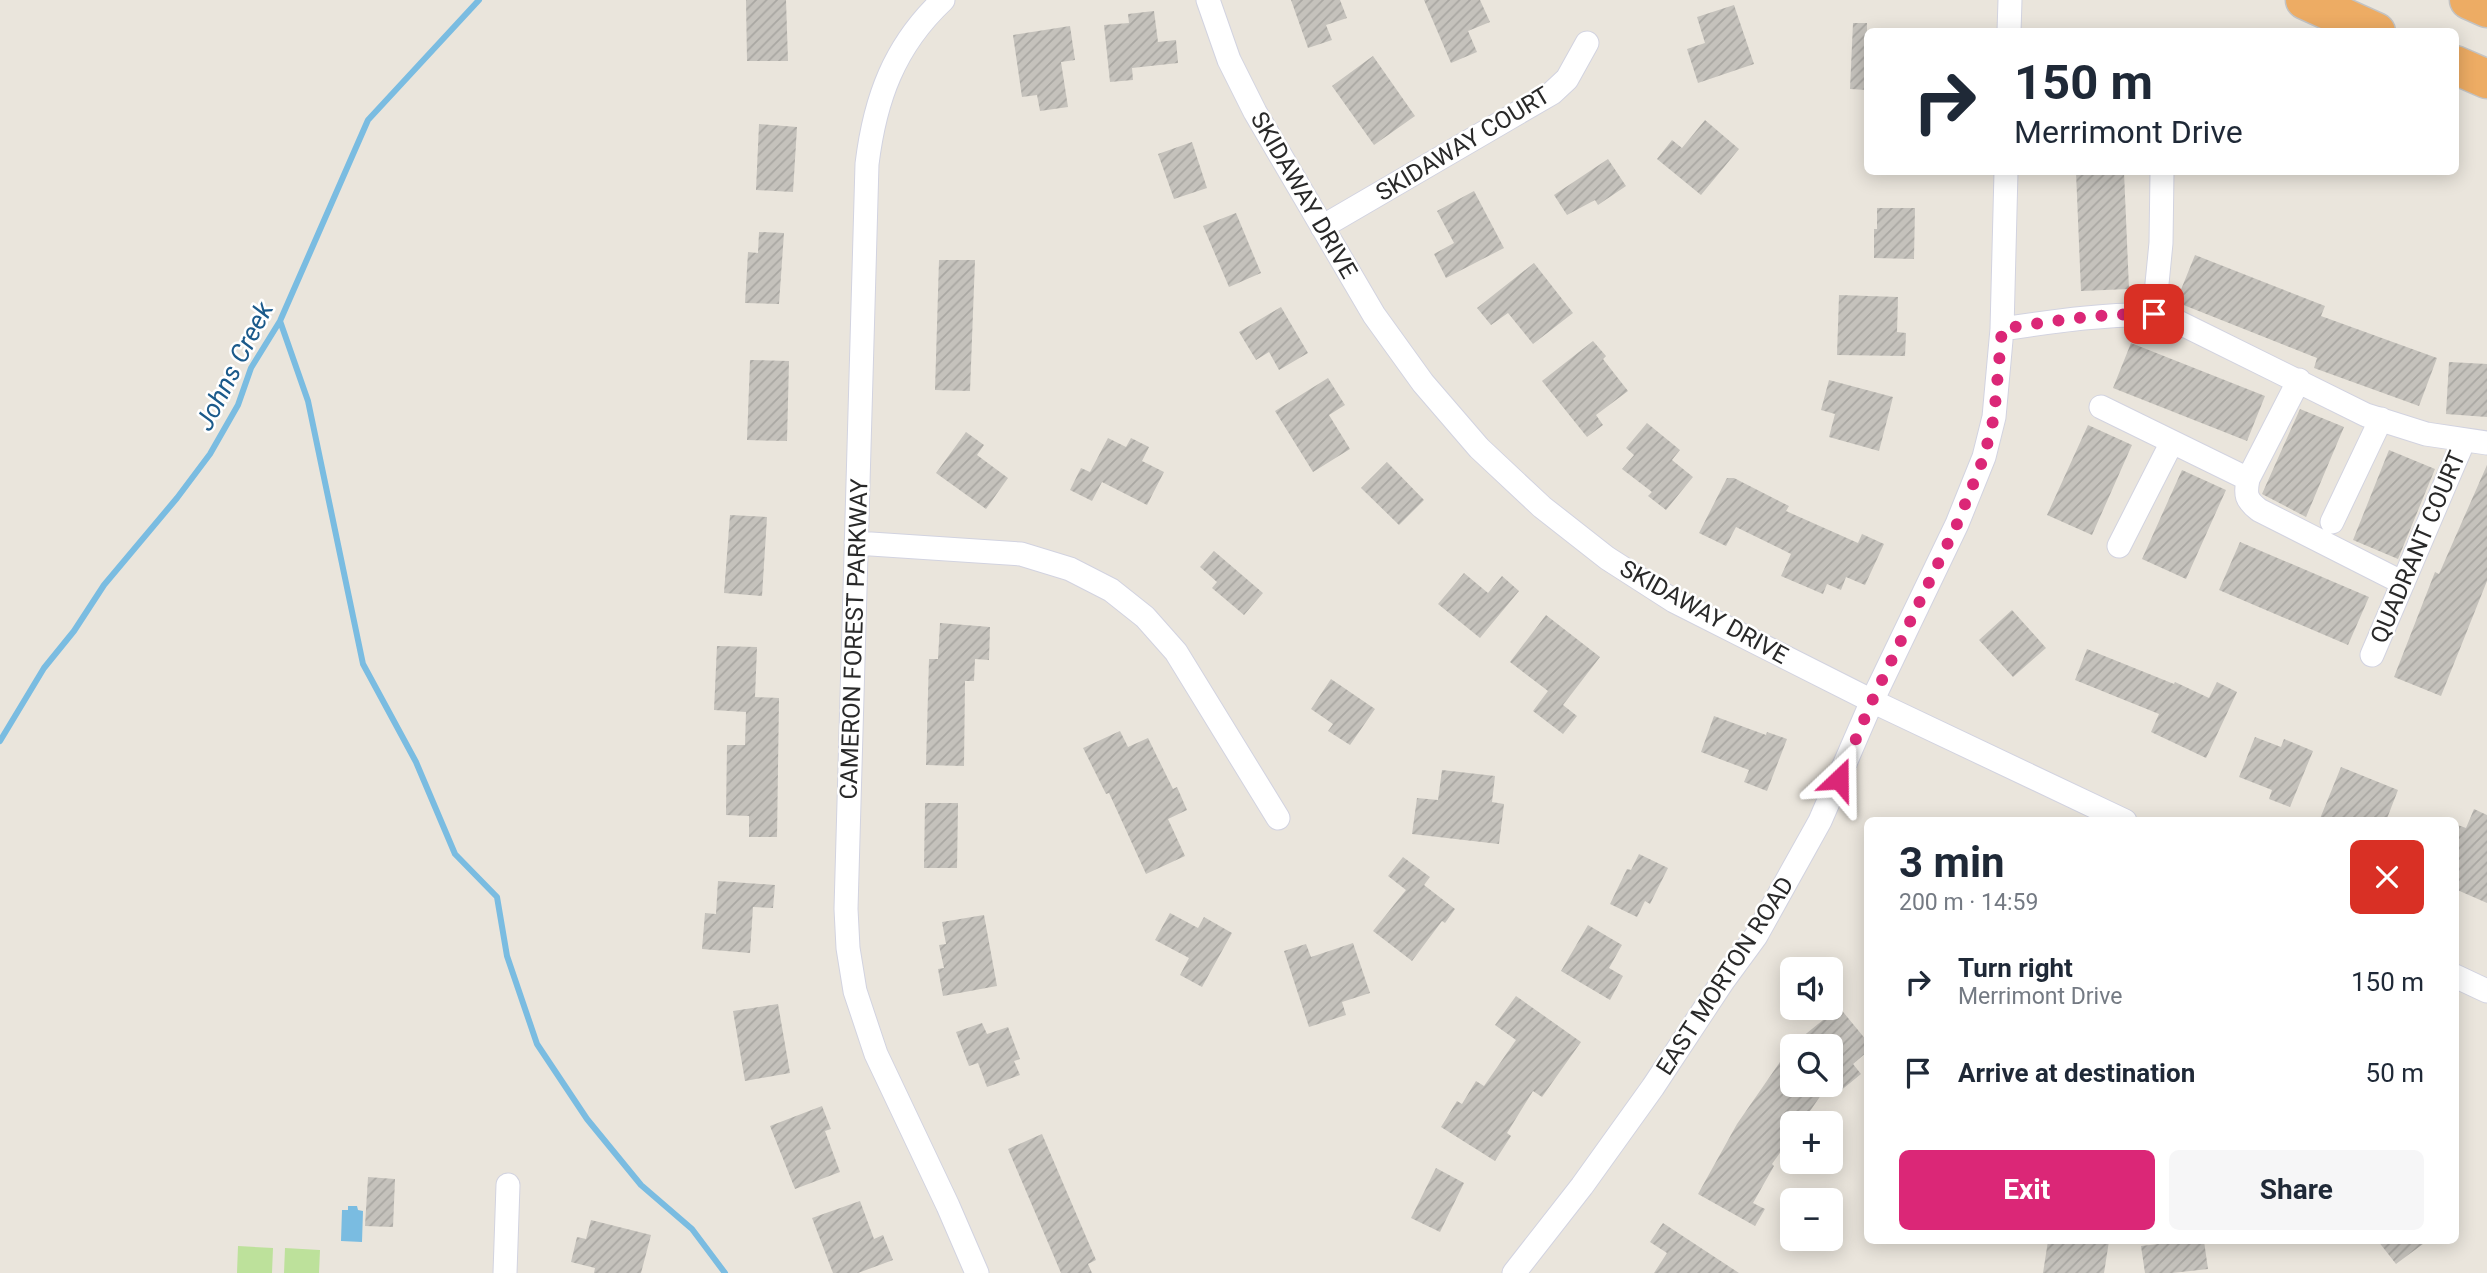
<!DOCTYPE html>
<meta charset="utf-8">
<style>
:root{--surface:#fff;--page:#f6f6f7;--text:#1f2937;--muted:#747a83;--accent:#db2777}
body{margin:0;font-family:Roboto,sans-serif;background:var(--page);color:var(--text);height:100vh;display:flex;flex-direction:column;font-size:26px;white-space:nowrap}
*{box-sizing:border-box;margin:0}
p{font-size:23px;color:var(--muted)}
.icon{flex:none;width:38px;height:38px;fill:none;stroke:currentColor;stroke-width:2;stroke-linecap:round;stroke-linejoin:round}
.map{position:relative;flex:1;overflow:hidden}
.details{position:absolute;left:1864px;top:817px;width:595px;height:427px;display:flex;flex-direction:column;background:var(--surface);border-radius:10px;box-shadow:0 4px 18px #0003}
.details>*{flex:none}
.banner{position:absolute;left:1864px;top:28px;width:595px;height:147px;border-radius:10px;box-shadow:0 4px 18px #0003;background:#fff;color:var(--text);overflow:hidden}
.controls{position:absolute;left:1780px;top:957px;display:grid;gap:14px}
.controls a{display:grid;place-items:center;width:63px;height:63px;border-radius:10px;background:var(--surface);box-shadow:0 4px 18px #0003;font-size:35px}
.pin{position:absolute;display:grid;place-items:center;width:60px;height:60px;color:#fff;margin:-30px;border-radius:14px;box-shadow:0 4px 10px #0006}
.me{position:absolute;width:77px;margin:-38px;rotate:23deg;stroke-linejoin:round;filter:drop-shadow(0 0 5px #0008)}
.turn{display:flex;align-items:center;gap:24px;height:147px;padding:0 35px;font-size:32px}
.turn .icon{width:91px;height:91px;stroke-width:2.5}
.turn b{display:block;font-size:49px;line-height:60px}
.round{display:grid;place-items:center;flex:none;width:74px;height:74px;border-radius:10px;background:var(--page)}
.head{display:flex;align-items:center;justify-content:space-between;height:119px;padding:0 35px}
h1{font-size:42px;font-weight:700;line-height:52px}
.primary-button{display:flex;gap:14px;margin-top:auto;padding:14px 35px}
.primary-button a{flex:1;height:80px;border-radius:10px;background:var(--accent);color:#fff;font-size:28px;font-weight:700;line-height:80px;text-align:center}
.primary-button a+a{background:var(--page);color:var(--text)}
ul{padding:0;list-style:none}
li{display:flex;align-items:center;gap:21px;height:91px;padding:0 35px}
li div{flex:1}
li b{display:block;font-size:26px}
li em{font-style:normal}
.map>svg:first-child{display:block}
.pitch{fill:#bde19b}
.water{fill:#7abce1}
.lines{fill:none;stroke-linecap:round;stroke-linejoin:round}
.stream{stroke:#7abce1;stroke-width:6}
.building{fill:url(#building-hatch)}
.street-casing{stroke:#d2d3e0;stroke-width:25}
.highway-casing{stroke:#c3c3c3;stroke-width:41}
.street{stroke:#fff;stroke-width:23}
.highway{stroke:#edac64;stroke-width:38}
.route{stroke:#db2777;stroke-width:12;stroke-dasharray:0 21.6}
.labels{text-anchor:middle;dominant-baseline:central;stroke-width:5;stroke-linejoin:round;paint-order:stroke}
.street-label{font-size:24px;fill:#292929;stroke:#fff}
.water-label{font-size:26px;font-style:italic;fill:#1b5a8b;stroke:#fff}
</style>
<div class="map">
<svg width="2487" height="1273" viewBox="0 0 2487 1273">
<defs>
<pattern id="building-hatch" width="6" height="6" patternUnits="userSpaceOnUse" patternTransform="scale(1.75)"><rect width="6" height="6" fill="#c5c2bc"/><path d="M-1 1l2-2M0 6l6-6M5 7l2-2" fill="none" stroke="#a9a7a2"/></pattern>
</defs>
<rect width="100%" height="100%" fill="#eae5dc"/>
<path class="pitch" d="M238,1246L273,1248L272,1273H237Z
M285,1248L320,1250L319,1273H284Z"/>
<path class="water" d="M348,1206H357L358,1210L363,1211L362,1242L341,1241L342,1210H348Z"/>
<g class="lines">
<path class="stream" d="M280,321L308,401L363,664L416,762L455,854L497,897L507,956L537,1044L587,1119L641,1185L692,1229L725,1273
M0,741L44,668L74,631L104,585L177,498L210,454L238,405L251,368L280,321L368,120L479,0"/>
</g>
<path class="building" d="M746,0H786L788,61H747Z
M1291,0H1340L1347,18L1326,25L1332,40L1308,48Z
M1424,0H1480L1490,22L1468,31L1477,52L1451,63Z
M1734,5L1754,64L1698,83L1687,49L1705,43L1697,17Z
M1154,11L1158,42L1176,40L1178,63L1132,68L1133,80L1110,82L1104,25L1129,23L1128,14Z
M1853,23H1867V90L1850,89Z
M1070,26L1075,60L1061,62L1068,107L1040,111L1037,95L1022,97L1013,35Z
M1373,56L1415,116L1374,145L1332,86Z
M1705,120L1739,149L1701,195L1657,159L1672,140L1682,148Z
M759,124L797,127L793,192L756,190Z
M1192,142L1207,188L1174,199L1158,154Z
M1608,159L1626,186L1598,205L1595,200L1567,215L1554,195Z
M2076,172H2124L2129,289L2081,291Z
M1474,191L1504,248L1446,278L1434,254L1454,243L1437,211Z
M1877,208H1915L1914,259L1874,258V229H1877Z
M1236,213L1261,273L1229,287L1203,226Z
M759,232L784,233L779,304L745,303L748,252L758,253Z
M2195,255L2325,306L2321,316L2437,358L2419,406L2314,368L2317,358L2176,302Z
M939,260H975L970,391L935,390Z
M1534,263L1573,313L1533,344L1508,313L1491,325L1477,308Z
M1839,295L1898,297L1897,332L1906,333L1905,356L1837,355Z
M1281,307L1308,353L1279,370L1269,352L1256,360L1239,332Z
M1593,341L1606,356L1603,359L1628,391L1596,415L1603,425L1587,437L1542,381Z
M2131,343L2265,396L2247,441L2113,388Z
M750,360L789,361L787,441L747,440Z
M2449,362L2487,364V417L2446,414Z
M1328,378L1345,405L1329,415L1350,449L1313,472L1275,411Z
M1829,380L1893,397L1879,451L1829,437L1835,414L1821,410Z
M2300,409L2344,427L2306,517L2262,494Z
M1647,423L1680,450L1672,460L1693,477L1666,510L1648,496L1652,492L1622,469L1634,455L1626,448Z
M2088,425L2132,445L2092,535L2047,515Z
M966,432L984,445L977,455L1008,478L986,509L936,473Z
M1108,438L1126,447L1131,438L1149,447L1142,461L1164,472L1147,505L1102,482L1092,501L1070,490L1081,468L1090,472Z
M2389,450L2435,469L2398,559L2353,540Z
M1387,462L1424,500L1399,525L1361,488Z
M2487,465V581L2441,696L2394,677L2435,572L2439,574Z
M2182,470L2226,490L2186,579L2142,559Z
M1727,478H1734L1789,506L1786,511L1858,543L1862,534L1884,544L1865,585L1846,577L1841,590L1827,584L1823,594L1781,576L1791,554L1736,527L1726,546L1699,533Z
M730,515L767,517L762,596L724,593Z
M2240,542L2369,597L2348,645L2219,590Z
M1214,551L1263,593L1244,615L1212,588L1217,582L1200,567Z
M1464,573L1488,593L1502,576L1519,591L1480,638L1438,604Z
M2012,610L2046,648L2013,677L1979,640Z
M1546,615L1600,657L1563,705L1577,716L1563,734L1533,711L1548,691L1510,662Z
M940,623L990,627L989,660L975,659L974,681H965L964,766L926,765L929,659H938Z
M717,646L757,647L755,697L779,698L777,837H749V816L726,815L727,745H745L746,712L714,710Z
M2087,649L2174,684L2175,682L2209,698L2217,682L2237,692L2206,758L2151,732L2159,714L2075,680Z
M1331,679L1375,709L1350,745L1328,731L1333,724L1311,709Z
M1714,716L1766,735L1767,732L1787,739L1767,791L1744,782L1749,770L1701,752Z
M1120,731L1128,747L1148,738L1173,789L1177,787L1187,810L1168,819L1185,856L1146,874L1109,793L1106,794L1083,748Z
M2255,737L2281,747L2284,739L2313,751L2290,807L2269,799L2272,790L2239,777Z
M2341,767L2398,790L2386,821H2319Z
M1442,770L1495,776L1492,802L1504,804L1499,844L1412,834L1417,798L1438,800Z
M925,803H958L957,868H924Z
M2474,809L2487,815V903L2455,889V824L2466,828Z
M1639,854L1668,868L1650,904L1645,901L1637,917L1610,904L1627,869L1631,870Z
M1403,857L1430,877L1424,885L1455,909L1445,923L1442,921L1412,961L1373,931L1406,890L1388,876Z
M718,881L775,885L773,908L753,907L750,953L702,949L705,913L716,914Z
M1170,913L1198,928L1204,917L1232,933L1202,987L1180,975L1189,958L1155,940Z
M984,915L997,986L943,996L938,969L944,968L939,945L946,944L942,922Z
M1588,925L1622,945L1609,968L1623,976L1610,1000L1561,971Z
M1353,943L1370,993L1342,1002L1346,1015L1309,1027L1284,951L1306,944L1311,957Z
M1516,996L1581,1042L1542,1097L1533,1091L1507,1133L1511,1136L1495,1161L1441,1127L1457,1101L1462,1104L1476,1081L1484,1086L1516,1040L1495,1025Z
M778,1004L790,1073L745,1081L733,1011Z
M1839,1007L1867,1041V1052L1853,1064L1861,1074L1839,1092L1830,1081V1046H1792V1085H1828L1801,1124H1792V1136L1772,1164L1774,1166L1753,1203L1765,1209L1755,1226L1698,1194L1737,1124L1791,1046Z
M982,1023L987,1034L1008,1027L1020,1059L1014,1061L1020,1075L987,1087L978,1063L969,1066L956,1032Z
M822,1106L831,1129L825,1131L840,1172L795,1189L770,1126Z
M1042,1134L1096,1260L1088,1264L1092,1273H1061L1008,1149Z
M1436,1168L1464,1183L1440,1232L1411,1218Z
M368,1177L395,1179L393,1227L365,1226Z
M860,1201L874,1239L883,1235L893,1260L858,1273H833L812,1218Z
M591,1220L651,1235L641,1273H594L595,1268L571,1262L577,1237L586,1239Z
M1663,1223L1739,1273H1654L1667,1253L1650,1242Z
M2048,1241H2109L2104,1273H2043Z
M2184,1241H2204L2208,1269L2172,1273H2145L2141,1246Z
M2378,1241H2427L2396,1264Z"/>
<g class="lines">
<g class="street-casing">
<path id="street" d="M943,0C894,46 875,99 867,164L846,909L848,948L855,991L876,1054L948,1206L977,1273
M1208,0L1229,60L1255,112L1374,315L1423,383L1479,448L1542,507L1607,558L1674,601L1872,701L2125,821
M2009,32L2010,0
M1322,227L1552,93L1567,79L1587,43
M2154,314L2161,243L2162,172
M2002,329C2056,321 2109,313 2164,315L2366,415L2426,434L2487,443
M2299,380L2248,479C2245,495 2246,500 2259,510L2403,583
M2101,407L2248,479
M2332,522L2381,419
M856,543L1021,554L1070,569L1111,590L1145,617L1176,652L1278,818
M2119,546L2172,442
M2372,655L2464,440
M2455,976L2487,991
M505,1273L508,1185
M1514,1273L1582,1186L1653,1087L1723,981L1756,936L1820,821L1872,701L1957,524L1984,457L1994,417L2002,329L2006,172"/>
</g>
<g class="highway-casing">
<path id="highway" d="M2305,0L2376,32
M2469,0L2487,8
M2455,65L2487,79"/>
</g>
<use href="#street" class="street"/>
<use href="#highway" class="highway"/>
</g>
<g class="lines">
<path class="route" d="M1839,779L1872,701L1957,524L1984,457L1994,417L2002,329C2052,321 2103,313 2154,314"/>
</g>
<g class="labels">
<g class="street-label">
<text transform="translate(1463 144) rotate(-31)">SKIDAWAY COURT</text>
<text transform="translate(1304 195) rotate(60)">SKIDAWAY DRIVE</text>
<text transform="translate(2418 547) rotate(-67)">QUADRANT COURT</text>
<text transform="translate(1704 612) rotate(29)">SKIDAWAY DRIVE</text>
<text transform="translate(854 639) rotate(-88)">CAMERON FOREST PARKWAY</text>
<text transform="translate(1725 976) rotate(-57)">EAST MORTON ROAD</text>
</g>
<g class="water-label">
<text transform="translate(234 366) rotate(-63)">Johns Creek</text>
</g>
</g>
</svg>
<div class="controls">
<a><svg class="icon" aria-label="sound" viewBox="0 0 24 24"><path d="M4 9h4l5-4v14l-5-4H4zM17 9q2 3 0 6"/></svg></a>
<a><svg class="icon" aria-label="search" viewBox="0 0 24 24"><circle cx="10" cy="10" r="6"/><path d="M15 15l6 6"/></svg></a>
<a>+</a>
<a>−</a>
</div>
<div class="pin" style="left:2154px;top:314px;background:#d93025"><svg class="icon" aria-label="arrive" viewBox="0 0 24 24"><path d="M6 21V4h12l-3 4 3 4H6"/></svg></div>
<svg class="me" style="left:1839px;top:779px" viewBox="-20 -20 40 40"><path d="M0-17L14 15 0 8-14 15z" fill="#db2777" stroke="#fff" stroke-width="4"/></svg>
<div class="banner">
<div class="turn"><svg class="icon" aria-label="right" viewBox="0 0 24 24"><path d="M7 20v-9h11M14 6l5 5-5 5"/></svg><div><b>150 m</b>Merrimont Drive</div></div>
</div>
<section class="details">
<div class="head"><div><h1>3 min</h1><p>200 m · 14:59</p></div><a class="round" style="background:#d93025;color:#fff"><svg class="icon" aria-label="close" viewBox="0 0 24 24"><path d="M6 6l12 12M18 6L6 18"/></svg></a></div>
<ul>
<li><svg class="icon" aria-label="right" viewBox="0 0 24 24"><path d="M7 20v-9h11M14 6l5 5-5 5"/></svg><div><b>Turn right</b><p>Merrimont Drive</p></div><em>150 m</em></li>
<li><svg class="icon" aria-label="arrive" viewBox="0 0 24 24"><path d="M6 21V4h12l-3 4 3 4H6"/></svg><div><b>Arrive at destination</b></div><em>50 m</em></li>
</ul>
<div class="primary-button"><a>Exit</a><a>Share</a></div>
</section>
</div>
